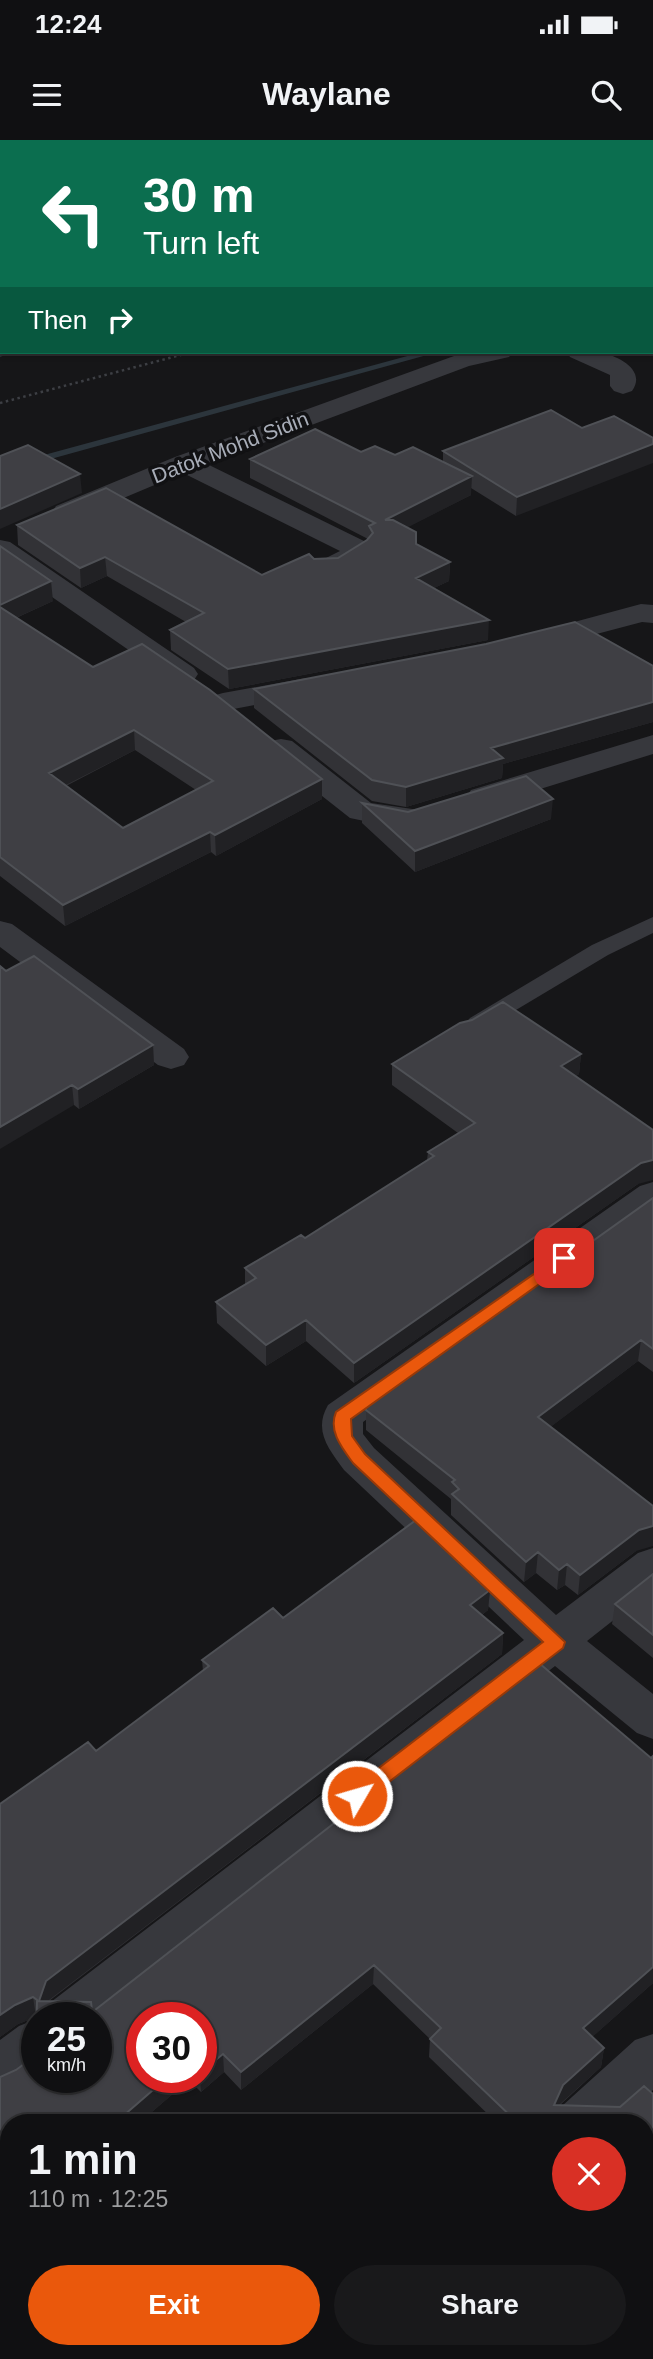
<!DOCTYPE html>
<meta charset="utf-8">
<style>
:root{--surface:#101012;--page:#19191b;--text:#f1f3f6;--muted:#9c9d9f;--line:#303032;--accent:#ea580c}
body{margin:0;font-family:Arial,sans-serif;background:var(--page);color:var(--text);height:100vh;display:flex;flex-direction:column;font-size:26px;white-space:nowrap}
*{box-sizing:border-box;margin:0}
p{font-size:23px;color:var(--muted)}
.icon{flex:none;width:38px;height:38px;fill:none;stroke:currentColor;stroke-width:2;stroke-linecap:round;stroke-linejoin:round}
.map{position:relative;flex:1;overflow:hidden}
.panel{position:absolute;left:0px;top:1974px;width:654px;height:245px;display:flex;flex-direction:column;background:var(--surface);border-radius:28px 28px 0 0;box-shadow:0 2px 5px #0004,0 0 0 2px var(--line)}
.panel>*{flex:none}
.guide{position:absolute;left:0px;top:0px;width:654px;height:214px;box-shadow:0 2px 5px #0004,0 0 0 2px var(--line);background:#0b6e4f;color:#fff;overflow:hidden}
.speed{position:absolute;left:21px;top:1862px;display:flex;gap:14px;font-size:35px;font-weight:700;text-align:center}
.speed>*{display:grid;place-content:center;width:91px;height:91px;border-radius:50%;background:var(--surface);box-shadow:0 2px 5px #0004,0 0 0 2px var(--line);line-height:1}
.speed small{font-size:18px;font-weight:400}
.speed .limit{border:10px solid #d22;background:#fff;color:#111}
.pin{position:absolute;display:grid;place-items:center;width:60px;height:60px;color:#fff;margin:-30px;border-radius:14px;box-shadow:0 4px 10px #0006}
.me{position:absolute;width:77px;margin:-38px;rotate:52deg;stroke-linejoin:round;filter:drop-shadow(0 0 5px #0008)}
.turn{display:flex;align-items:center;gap:24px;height:147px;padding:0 28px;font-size:32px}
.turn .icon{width:91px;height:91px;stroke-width:2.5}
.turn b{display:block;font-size:49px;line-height:60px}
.then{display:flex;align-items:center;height:66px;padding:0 28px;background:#0003;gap:14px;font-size:26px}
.round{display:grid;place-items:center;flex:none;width:74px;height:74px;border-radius:37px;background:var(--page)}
.overview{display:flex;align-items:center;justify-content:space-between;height:119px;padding:0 28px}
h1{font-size:42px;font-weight:800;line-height:52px}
.action{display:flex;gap:14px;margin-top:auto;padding:14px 28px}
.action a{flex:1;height:80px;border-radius:42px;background:var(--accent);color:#fff;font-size:28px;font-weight:800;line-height:80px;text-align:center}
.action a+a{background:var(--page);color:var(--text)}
.status{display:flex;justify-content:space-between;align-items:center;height:49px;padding:0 35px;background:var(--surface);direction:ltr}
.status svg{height:19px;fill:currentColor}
header{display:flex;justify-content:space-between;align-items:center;height:91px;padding:0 28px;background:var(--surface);font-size:32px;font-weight:800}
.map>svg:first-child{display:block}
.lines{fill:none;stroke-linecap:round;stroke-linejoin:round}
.stream{fill:#2c353c;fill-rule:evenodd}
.path{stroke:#3d3f44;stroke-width:2.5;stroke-dasharray:2.5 3.5;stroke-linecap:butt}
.service{fill:#37383d;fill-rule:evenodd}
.minor{fill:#37383d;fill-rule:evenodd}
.wall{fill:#323236;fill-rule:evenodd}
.shaded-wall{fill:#212124}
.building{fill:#3f3f44;stroke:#4f5156;stroke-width:2;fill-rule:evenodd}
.route{fill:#ea580c;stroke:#983908;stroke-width:2}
.labels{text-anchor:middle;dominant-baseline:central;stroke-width:7;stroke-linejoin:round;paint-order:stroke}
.far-street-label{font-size:21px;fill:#a8adb8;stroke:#111113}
</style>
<div class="status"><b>12:24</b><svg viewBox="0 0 49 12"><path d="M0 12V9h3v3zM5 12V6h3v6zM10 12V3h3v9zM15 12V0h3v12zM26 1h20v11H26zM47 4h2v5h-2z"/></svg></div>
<header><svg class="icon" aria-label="menu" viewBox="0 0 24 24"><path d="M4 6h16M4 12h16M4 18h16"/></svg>Waylane<svg class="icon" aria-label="search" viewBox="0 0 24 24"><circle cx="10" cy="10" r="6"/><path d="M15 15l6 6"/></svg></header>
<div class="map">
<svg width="653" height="2219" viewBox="0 0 653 2219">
<rect width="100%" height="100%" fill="#161618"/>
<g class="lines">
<path class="stream" d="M477,0H485L476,2Z
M0,211L13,212L0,217Z
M422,212H438L0,333V327Z"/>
<path class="path" d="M0,263L192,212"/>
<path class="service" d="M653,777V793L608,815L486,888L478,891L470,888L466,883L470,878L592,805Z"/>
<path class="minor" d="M210,0H234L209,2Z
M0,103H2V117H0Z
M465,212H513L509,217L469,226L207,324L364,401L370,412C359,428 333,441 314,436L310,430L314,424L340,411L183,333L76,378L66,380L56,378L52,372L56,366L175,317Z
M567,212C577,212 590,210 600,212C618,216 647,230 632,251L623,254L614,251L610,246V235L570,217Z
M0,400L10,402L194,528L198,534L194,540L183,543L172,540L0,421Z
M641,464L653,465V483L642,482L536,510L526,507L521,501L526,495Z
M306,538L317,541L321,547L317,553L223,571L212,568L208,562L212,556L223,553Z
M653,595V614L482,667L471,664L466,657L471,650Z
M281,599L292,601L371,663L426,671L431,678L426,685L407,690L350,678L270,615L266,608L270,601Z
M0,781L12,784L184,909L189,917L184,925L171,929L158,925L0,807Z
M653,1042V1074L363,1282V1294L374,1308L556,1475L638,1413L653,1408V1449L587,1501L653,1554V1599L637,1593L555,1526L96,1887V1878H44L51,1862L524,1500L344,1330C329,1309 313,1291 328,1265L640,1046Z
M37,1879V1932L18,1947L0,1954V1900L19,1886Z
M653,1894V1950L617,1983H554L562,1966L635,1900Z
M296,2210H356L353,2219H292Z"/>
</g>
<path class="wall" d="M551,270L516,376L471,348V355L407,387L416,404L450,422L449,441L434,448L488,500L229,549L171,510L170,490L186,482L107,436L81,448L18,405L17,385L262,435L314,419L338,418L368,399L250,338V319L361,312L443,321V311Z
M0,406L53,461L16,478L93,527L322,639V659L216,716L211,712L65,786L0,736ZM135,610L196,650L123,688L66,646Z
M653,526V582L503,624L502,638L406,667L372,661L254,568V549Z
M362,663L408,672L551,679L415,732L362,683Z
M6,831L153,905L154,925L79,969L74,965Z
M581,914L579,934L576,936L638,1044L354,1243L306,1201L266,1226L217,1183L216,1162L245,1144V1128L305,1098L427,1020L428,1012L458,993L392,945V924Z
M653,1058V1232L638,1221L550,1287L636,1411L578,1455L565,1445L557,1450L536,1433L524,1442L451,1375V1359L366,1290V1263Z
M416,1380L490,1450L488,1470L482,1475L503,1493L502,1514L49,1861L91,1862L92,1870H95L539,1523L651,1618L653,1616V1843L592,1897L604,1908L601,1927L560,1965L620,1967L644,1946L653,1954V2219H328L337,2210H646V1983H497L429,1917L430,1899L373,1844L241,1950L224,1932L201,1952L189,1940L139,1983H9V2210H149L157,2219H0V1937L16,1930L36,1915V1877L18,1884L0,1897V1664L88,1602L96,1611L203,1531L202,1520L273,1468L283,1478ZM37,1878H96V1937H37ZM142,1878H201V1937H142Z
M653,1434V1518L612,1484L615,1464Z"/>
<path class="shaded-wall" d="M653,304V323L516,376L517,357Z
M80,334L82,353L0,389V369Z
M472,336L471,355L385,399V380Z
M105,417L107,436L81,448L80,428Z
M450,422L449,441L415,457L416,438Z
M51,441L53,461L0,485V465Z
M489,480L488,500L229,549L228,529Z
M653,562V582L503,624L502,638L406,667V647L491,608Z
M134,590L135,610L50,653L49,633Z
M322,639V659L216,716L215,695Z
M553,659L551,679L415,732V711Z
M210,692L211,712L65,786L63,765Z
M153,905L154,925L79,969L78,949Z
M581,914L579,934L560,947L561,926Z
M72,945L74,965L0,1009V987Z
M653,1020V1040L638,1044L354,1243V1223L641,1023Z
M306,1180V1201L266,1226V1205Z
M641,1200L638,1221L536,1298L538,1277Z
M653,1386V1406L636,1411L578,1455L580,1435L639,1390Z
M538,1412L536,1433L524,1442L526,1422Z
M567,1424L565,1445L557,1450L559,1430Z
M490,1450L488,1470L469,1485L470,1465Z
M503,1493L502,1514L49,1860L43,1878L39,1861L46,1841Z
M374,1825L373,1844L241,1950V1932Z
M653,1827V1843L581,1907L583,1888Z
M33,1857L36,1877L18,1884L0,1897V1875L15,1865Z
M604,1908L601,1927L560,1964L552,1983L554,1965L563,1945Z
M223,1914L224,1932L201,1952L200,1937H201V1932Z
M168,1937H189V1940L139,1983H115Z"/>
<path class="building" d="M246,0H341L338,2H244Z
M551,270L582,288L614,276L653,298V304L517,357L443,311Z
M315,289L361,312L375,306L395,315L413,307L472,336L385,380H393L416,392V404L450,422L416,438L489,480L228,529L170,490L204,473L105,417L80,428L17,385L106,348L262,435L309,414L314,419L338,418L367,400L373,393L369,386L375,383L250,319Z
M28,305L80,334L0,369V316Z
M0,406L51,441L0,465Z
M0,467L93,527L142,504L210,550L322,639L215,695L210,692L63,765L0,717ZM134,590L213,641L123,688L49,633Z
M575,482L653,526V562L491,608L503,618L406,647L372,640L254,549L486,504Z
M526,636L553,659L415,711L362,663L408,672Z
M34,816L153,905L78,949L72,945L0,987V826L6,831Z
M503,862L581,914L561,926L653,990V1020L641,1023L354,1223L306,1180L266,1205L216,1162L256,1138L245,1128L301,1095L305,1098L434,1016L428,1012L475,983L392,924L460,883L472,880Z
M653,1058V1209L641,1200L538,1277L653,1366V1386L639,1390L580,1435L567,1424L559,1430L538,1412L526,1422L452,1354L459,1349L452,1342L455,1340L366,1270V1263Z
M416,1380L490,1450L470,1465L503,1493L46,1841L39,1861L91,1862L92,1870H95L539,1523L651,1618L653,1616V1827L583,1888L604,1908L563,1945L554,1965L620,1967L644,1946L653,1954V2219H328L337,2210H646V1983H518L430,1899L441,1888L374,1825L241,1932L223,1914L201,1932V1878H142V1937H168L115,1983H9V2210H149L157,2219H0V1937L16,1930L36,1915L37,1860L33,1857L15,1865L0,1875V1664L88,1602L96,1611L209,1526L202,1520L273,1468L283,1478ZM37,1878H96V1937H37Z
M653,1434V1495L615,1464Z"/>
<path class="route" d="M564,1113L570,1114L572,1118L570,1122L351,1279L352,1296L365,1314L565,1502L563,1508L363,1662L357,1664L350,1662L347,1656L350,1650L543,1502L353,1323C342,1308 328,1291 336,1272Z"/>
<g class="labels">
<g class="far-street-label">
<text transform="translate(230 307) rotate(-21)">Datok Mohd Sidin</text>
</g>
</g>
</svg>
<div class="speed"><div>25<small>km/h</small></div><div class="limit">30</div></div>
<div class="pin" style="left:564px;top:1118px;background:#d93025"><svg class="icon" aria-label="arrive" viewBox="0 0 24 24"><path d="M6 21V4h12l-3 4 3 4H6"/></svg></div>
<svg class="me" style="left:357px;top:1656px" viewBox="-20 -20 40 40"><circle r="17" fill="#ea580c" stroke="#fff" stroke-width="3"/><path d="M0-11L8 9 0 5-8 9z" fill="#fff"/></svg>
<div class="guide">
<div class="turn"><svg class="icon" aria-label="left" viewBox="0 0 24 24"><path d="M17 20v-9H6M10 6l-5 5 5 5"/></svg><div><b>30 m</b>Turn left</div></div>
<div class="then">Then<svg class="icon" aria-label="right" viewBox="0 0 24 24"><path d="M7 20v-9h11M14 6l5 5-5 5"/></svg></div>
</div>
<section class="panel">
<div class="overview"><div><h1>1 min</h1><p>110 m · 12:25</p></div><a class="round" style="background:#d93025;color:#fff"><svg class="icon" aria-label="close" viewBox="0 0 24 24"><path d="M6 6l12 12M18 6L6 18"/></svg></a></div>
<div class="action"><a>Exit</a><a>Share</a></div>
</section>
</div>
